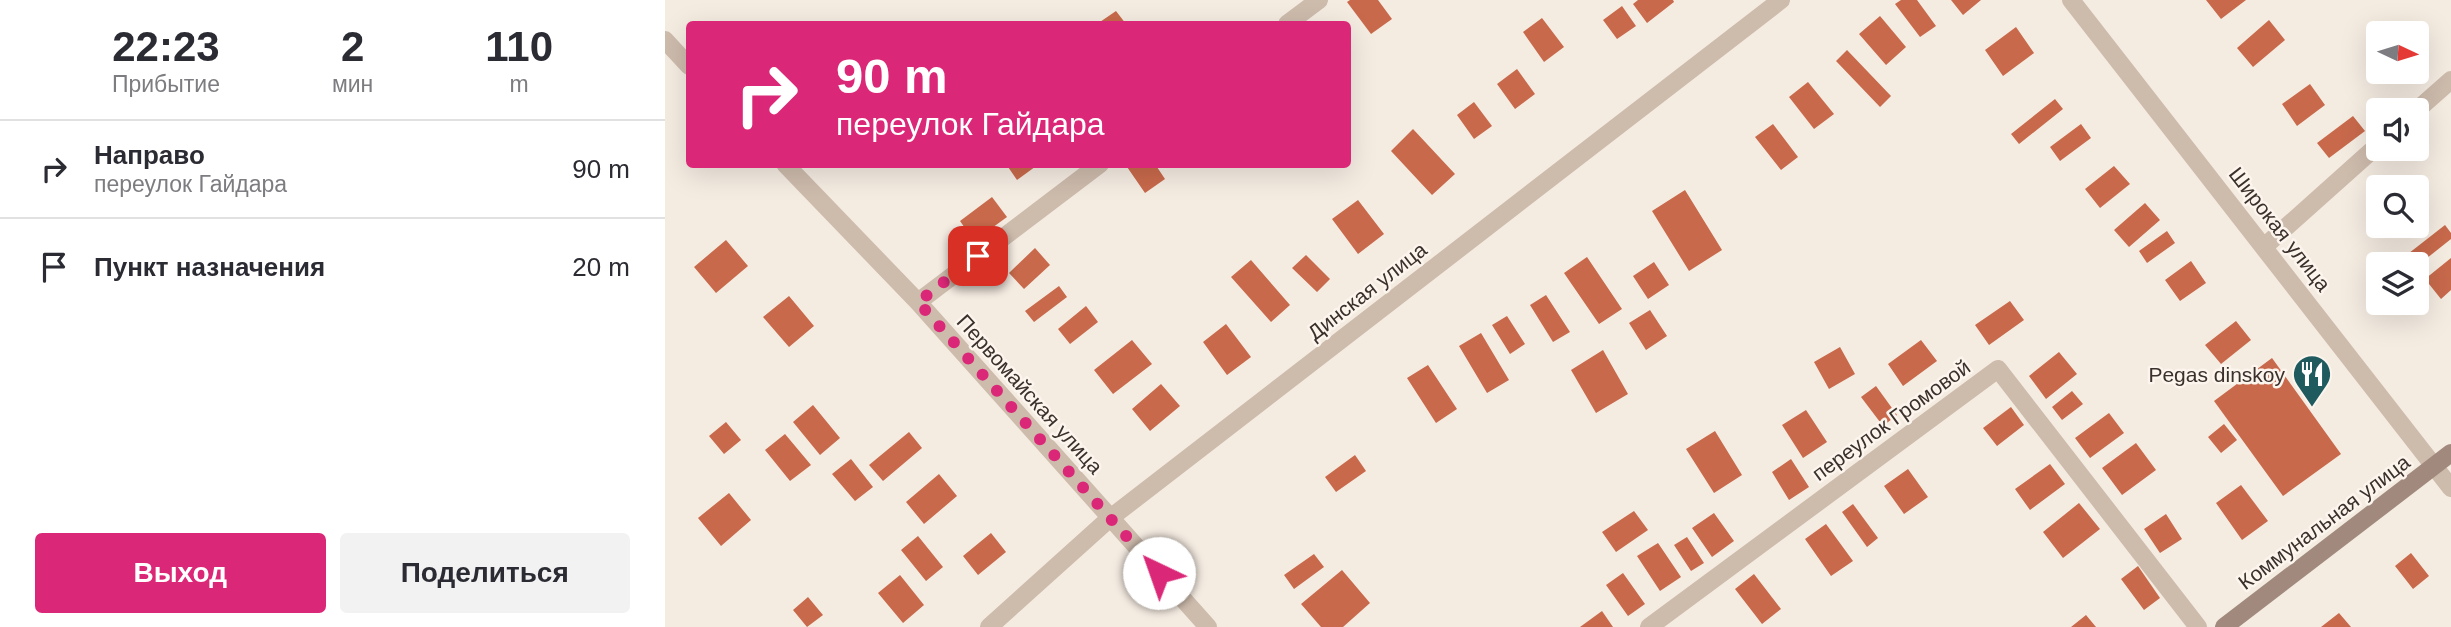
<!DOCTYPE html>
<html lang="ru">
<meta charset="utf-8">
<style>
:root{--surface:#fff;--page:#f2f2f3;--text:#2b2b33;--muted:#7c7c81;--line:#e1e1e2;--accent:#db2777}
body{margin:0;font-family:Arial,sans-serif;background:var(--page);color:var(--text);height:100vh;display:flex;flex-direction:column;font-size:26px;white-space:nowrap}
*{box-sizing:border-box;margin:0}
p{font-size:23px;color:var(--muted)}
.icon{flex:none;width:38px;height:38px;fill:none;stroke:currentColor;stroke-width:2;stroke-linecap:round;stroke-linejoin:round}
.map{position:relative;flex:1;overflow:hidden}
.side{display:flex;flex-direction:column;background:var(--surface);width:665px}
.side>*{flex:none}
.banner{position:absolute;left:21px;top:21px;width:665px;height:147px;border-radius:7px;box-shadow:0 7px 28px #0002;background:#db2777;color:#fff;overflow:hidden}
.needle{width:46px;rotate:94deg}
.buttons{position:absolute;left:1701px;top:21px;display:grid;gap:14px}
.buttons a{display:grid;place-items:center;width:63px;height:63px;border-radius:7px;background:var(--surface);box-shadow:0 7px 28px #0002;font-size:35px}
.pin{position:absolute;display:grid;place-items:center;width:60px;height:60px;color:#fff;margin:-30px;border-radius:14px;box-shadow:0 4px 10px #0006}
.me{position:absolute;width:77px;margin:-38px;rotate:318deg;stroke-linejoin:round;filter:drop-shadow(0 0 5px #0008)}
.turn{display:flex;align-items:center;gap:24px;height:147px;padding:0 35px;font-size:32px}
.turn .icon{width:91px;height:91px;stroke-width:2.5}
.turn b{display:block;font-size:49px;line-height:60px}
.eta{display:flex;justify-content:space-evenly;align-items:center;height:119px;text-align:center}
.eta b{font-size:42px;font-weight:600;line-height:49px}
.cta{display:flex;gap:14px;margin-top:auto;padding:14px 35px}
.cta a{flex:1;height:80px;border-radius:7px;background:var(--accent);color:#fff;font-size:28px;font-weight:600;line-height:80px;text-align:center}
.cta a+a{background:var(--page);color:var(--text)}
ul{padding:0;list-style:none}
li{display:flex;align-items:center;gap:21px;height:98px;padding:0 35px;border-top:2px solid var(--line)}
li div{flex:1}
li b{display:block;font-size:26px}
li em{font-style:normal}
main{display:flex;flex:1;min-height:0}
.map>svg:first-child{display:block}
.building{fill:#c8694b}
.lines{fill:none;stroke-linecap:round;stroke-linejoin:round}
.street{stroke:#cdbbac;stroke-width:18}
.secondary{stroke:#a18a7d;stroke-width:18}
.route{stroke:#db2777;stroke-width:12;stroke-dasharray:0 21.6}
.labels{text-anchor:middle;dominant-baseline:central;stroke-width:5;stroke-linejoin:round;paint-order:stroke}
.street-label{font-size:21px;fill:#3b302b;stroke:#fbf5ee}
.poi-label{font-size:21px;fill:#3b302b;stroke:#fbf5ee;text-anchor:end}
</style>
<main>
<section class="side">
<div class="eta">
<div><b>22:23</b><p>Прибытие</p></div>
<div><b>2</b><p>мин</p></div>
<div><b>110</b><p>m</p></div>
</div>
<ul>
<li><svg class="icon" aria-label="right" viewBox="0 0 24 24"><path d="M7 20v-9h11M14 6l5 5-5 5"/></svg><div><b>Направо</b><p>переулок Гайдара</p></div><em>90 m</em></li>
<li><svg class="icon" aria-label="arrive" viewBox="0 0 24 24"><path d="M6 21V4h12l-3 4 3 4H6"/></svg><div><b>Пункт назначения</b></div><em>20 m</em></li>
</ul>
<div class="cta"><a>Выход</a><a>Поделиться</a></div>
</section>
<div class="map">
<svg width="1786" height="627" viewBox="0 0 1786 627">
<rect width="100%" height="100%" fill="#f4ebe1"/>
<path class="building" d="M685,0H713L727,19L706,34L682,2Z
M973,0H1008L1009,2L982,23L968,4Z
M1236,0H1252L1271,26L1255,37L1230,4Z
M1286,0H1316L1298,15Z
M1541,0H1581L1556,19Z
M957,6L971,26L952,39L938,20Z
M451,11L461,24H432Z
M1215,16L1241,47L1221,65L1194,34Z
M877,18L899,47L879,62L858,32Z
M1604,20L1620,40L1588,67L1572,48Z
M1351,27L1369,53L1338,76L1320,50Z
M1182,50L1226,96L1215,107L1171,61Z
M852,69L870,94L850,109L832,84Z
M1143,82L1169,114L1149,129L1124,97Z
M1645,84L1660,105L1632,126L1617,104Z
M1390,99L1398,109L1354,144L1346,134Z
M809,102L827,126L809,139L792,115Z
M1688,116L1700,131L1664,158L1652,143Z
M1108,124L1133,157L1116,170L1090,137Z
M1416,124L1426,138L1395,161L1385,147Z
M748,129L790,174L767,195L726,151Z
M341,164H374L352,180Z
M460,164H490L500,179L480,193Z
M1449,166L1465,184L1435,208L1420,189Z
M1020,190L1057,250L1024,271L987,211Z
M327,197L342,217L309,241L295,221Z
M693,200L719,234L693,254L667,219Z
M1480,203L1495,220L1464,247L1449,230Z
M1780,225L1786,233V239L1752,266L1745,264L1739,257Z
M1502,231L1510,243L1482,263L1474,251Z
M61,240L83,266L51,293L29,267Z
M370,248L385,265L359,289L344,273Z
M641,255L665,279L652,292L627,268Z
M922,257L957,309L934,324L899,273Z
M1786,258V290L1776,299L1760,279Z
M586,260L625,305L606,322L566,277Z
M1526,261L1541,283L1515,301L1500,280Z
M989,262L1004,285L983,299L968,276Z
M394,286L402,297L369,322L360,311Z
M881,295L905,332L888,342L865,305Z
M124,296L149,326L124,347L98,317Z
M1345,301L1359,320L1324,345L1310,325Z
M421,306L433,322L405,344L393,329Z
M985,310L1002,336L981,350L964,323Z
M842,316L860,344L845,354L827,325Z
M1571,321L1586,340L1556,364L1540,345Z
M561,324L586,357L562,375L538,342Z
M816,333L844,380L822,393L794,346Z
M467,340L487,364L448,394L429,370Z
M1256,340L1272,361L1238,386L1223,364Z
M1175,347L1190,374L1164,389L1149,362Z
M938,350L963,394L931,413L906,370Z
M1394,352L1412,374L1381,399L1364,376Z
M1607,358L1676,454L1618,496L1549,401Z
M763,365L792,409L771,423L742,378Z
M496,384L515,406L485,431L467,409Z
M1211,386L1232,415L1218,426L1196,397Z
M1407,391L1418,404L1397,420L1387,407Z
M148,405L175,438L155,455L128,422Z
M1346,407L1359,425L1332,446L1318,428Z
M1141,410L1162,442L1138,458L1117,425Z
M1444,413L1459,433L1425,458L1410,438Z
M61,422L76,440L59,454L44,436Z
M1559,424L1572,440L1556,453L1543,437Z
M1050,431L1077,475L1049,493L1021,449Z
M244,432L257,448L218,481L204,465Z
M120,434L146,465L125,481L100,450Z
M1471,443L1491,470L1457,495L1437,468Z
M690,455L701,471L671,492L660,477Z
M186,459L208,487L190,501L167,474Z
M1126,459L1144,487L1124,500L1107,472Z
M1385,464L1400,484L1365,510L1350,489Z
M1243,469L1263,497L1239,514L1219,486Z
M274,474L292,496L259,524L241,502Z
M1576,485L1603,521L1577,540L1551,503Z
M64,493L86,520L56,546L33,518Z
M1414,503L1435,529L1398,558L1378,532Z
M1188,504L1213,538L1202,547L1177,512Z
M969,511L983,530L951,552L937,532Z
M1049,513L1069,541L1047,557L1027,528Z
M1501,514L1517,539L1495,553L1479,529Z
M1161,524L1188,561L1166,576L1140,539Z
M326,533L341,552L313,575L298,556Z
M253,536L278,567L261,581L236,550Z
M1022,537L1039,563L1026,571L1009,545Z
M993,543L1016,577L995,591L972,556Z
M1746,553L1764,576L1748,589L1730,566Z
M649,554L659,567L629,589L619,575Z
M1473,566L1495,598L1479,610L1456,579Z
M677,570L705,603L678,627H656L636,604Z
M958,573L980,604L963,616L941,585Z
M1089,574L1116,609L1097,624L1070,589Z
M235,575L259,605L238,623L213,593Z
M143,597L158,615L142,627L128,610Z
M937,611L948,627H915Z
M1674,613L1686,627H1656Z
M1421,615L1431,627H1406Z"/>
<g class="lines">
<path class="street" d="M1406,0L1786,488
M622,24L654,0
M0,40L24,66
M1752,110L1786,80
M120,164L253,302L543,627
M1600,246L1713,145
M253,302L435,164
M324,627L444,519L1116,0
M984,627L1333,369L1533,627"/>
<path class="secondary" d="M1559,627L1786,453"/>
</g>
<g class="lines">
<path class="route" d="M313,256L253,302L494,573"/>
</g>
<defs>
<g id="restaurant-pin" transform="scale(2.0125)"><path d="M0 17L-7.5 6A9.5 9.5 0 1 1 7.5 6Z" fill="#1f5a5e" stroke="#fbf5ee"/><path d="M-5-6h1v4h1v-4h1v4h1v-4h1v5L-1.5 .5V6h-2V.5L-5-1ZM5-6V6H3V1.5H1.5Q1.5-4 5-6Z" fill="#fff"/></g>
</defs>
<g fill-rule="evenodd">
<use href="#restaurant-pin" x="1647" y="374"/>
</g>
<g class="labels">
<g class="street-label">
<text transform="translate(1615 229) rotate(52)">Широкая улица</text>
<text transform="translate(702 291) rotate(-38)">Динская улица</text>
<text transform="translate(365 394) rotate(48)">Первомайская улица</text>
<text transform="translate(1226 420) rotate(-36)">переулок Громовой</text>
<text transform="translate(1659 522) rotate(-37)">Коммунальная улица</text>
</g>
<g class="poi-label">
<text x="1620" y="374">Pegas dinskoy</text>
</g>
</g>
</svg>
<div class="buttons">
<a><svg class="needle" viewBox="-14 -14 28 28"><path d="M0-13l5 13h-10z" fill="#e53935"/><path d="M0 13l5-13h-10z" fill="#7c7c81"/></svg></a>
<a><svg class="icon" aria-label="sound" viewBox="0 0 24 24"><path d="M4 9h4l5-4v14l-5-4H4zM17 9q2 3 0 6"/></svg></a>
<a><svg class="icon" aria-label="search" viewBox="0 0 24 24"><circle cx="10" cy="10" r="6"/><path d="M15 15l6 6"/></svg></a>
<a><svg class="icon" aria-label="layers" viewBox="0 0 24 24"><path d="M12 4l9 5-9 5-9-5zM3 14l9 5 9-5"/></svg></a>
</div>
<div class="pin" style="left:313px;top:256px;background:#d93025"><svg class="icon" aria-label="arrive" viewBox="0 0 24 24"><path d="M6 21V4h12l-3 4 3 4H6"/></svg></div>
<svg class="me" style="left:494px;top:573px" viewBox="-20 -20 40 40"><circle r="19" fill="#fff"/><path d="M0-13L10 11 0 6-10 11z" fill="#db2777"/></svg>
<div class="banner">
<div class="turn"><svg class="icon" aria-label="right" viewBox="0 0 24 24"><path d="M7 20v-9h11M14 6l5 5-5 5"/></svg><div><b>90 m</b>переулок Гайдара</div></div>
</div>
</div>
</main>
